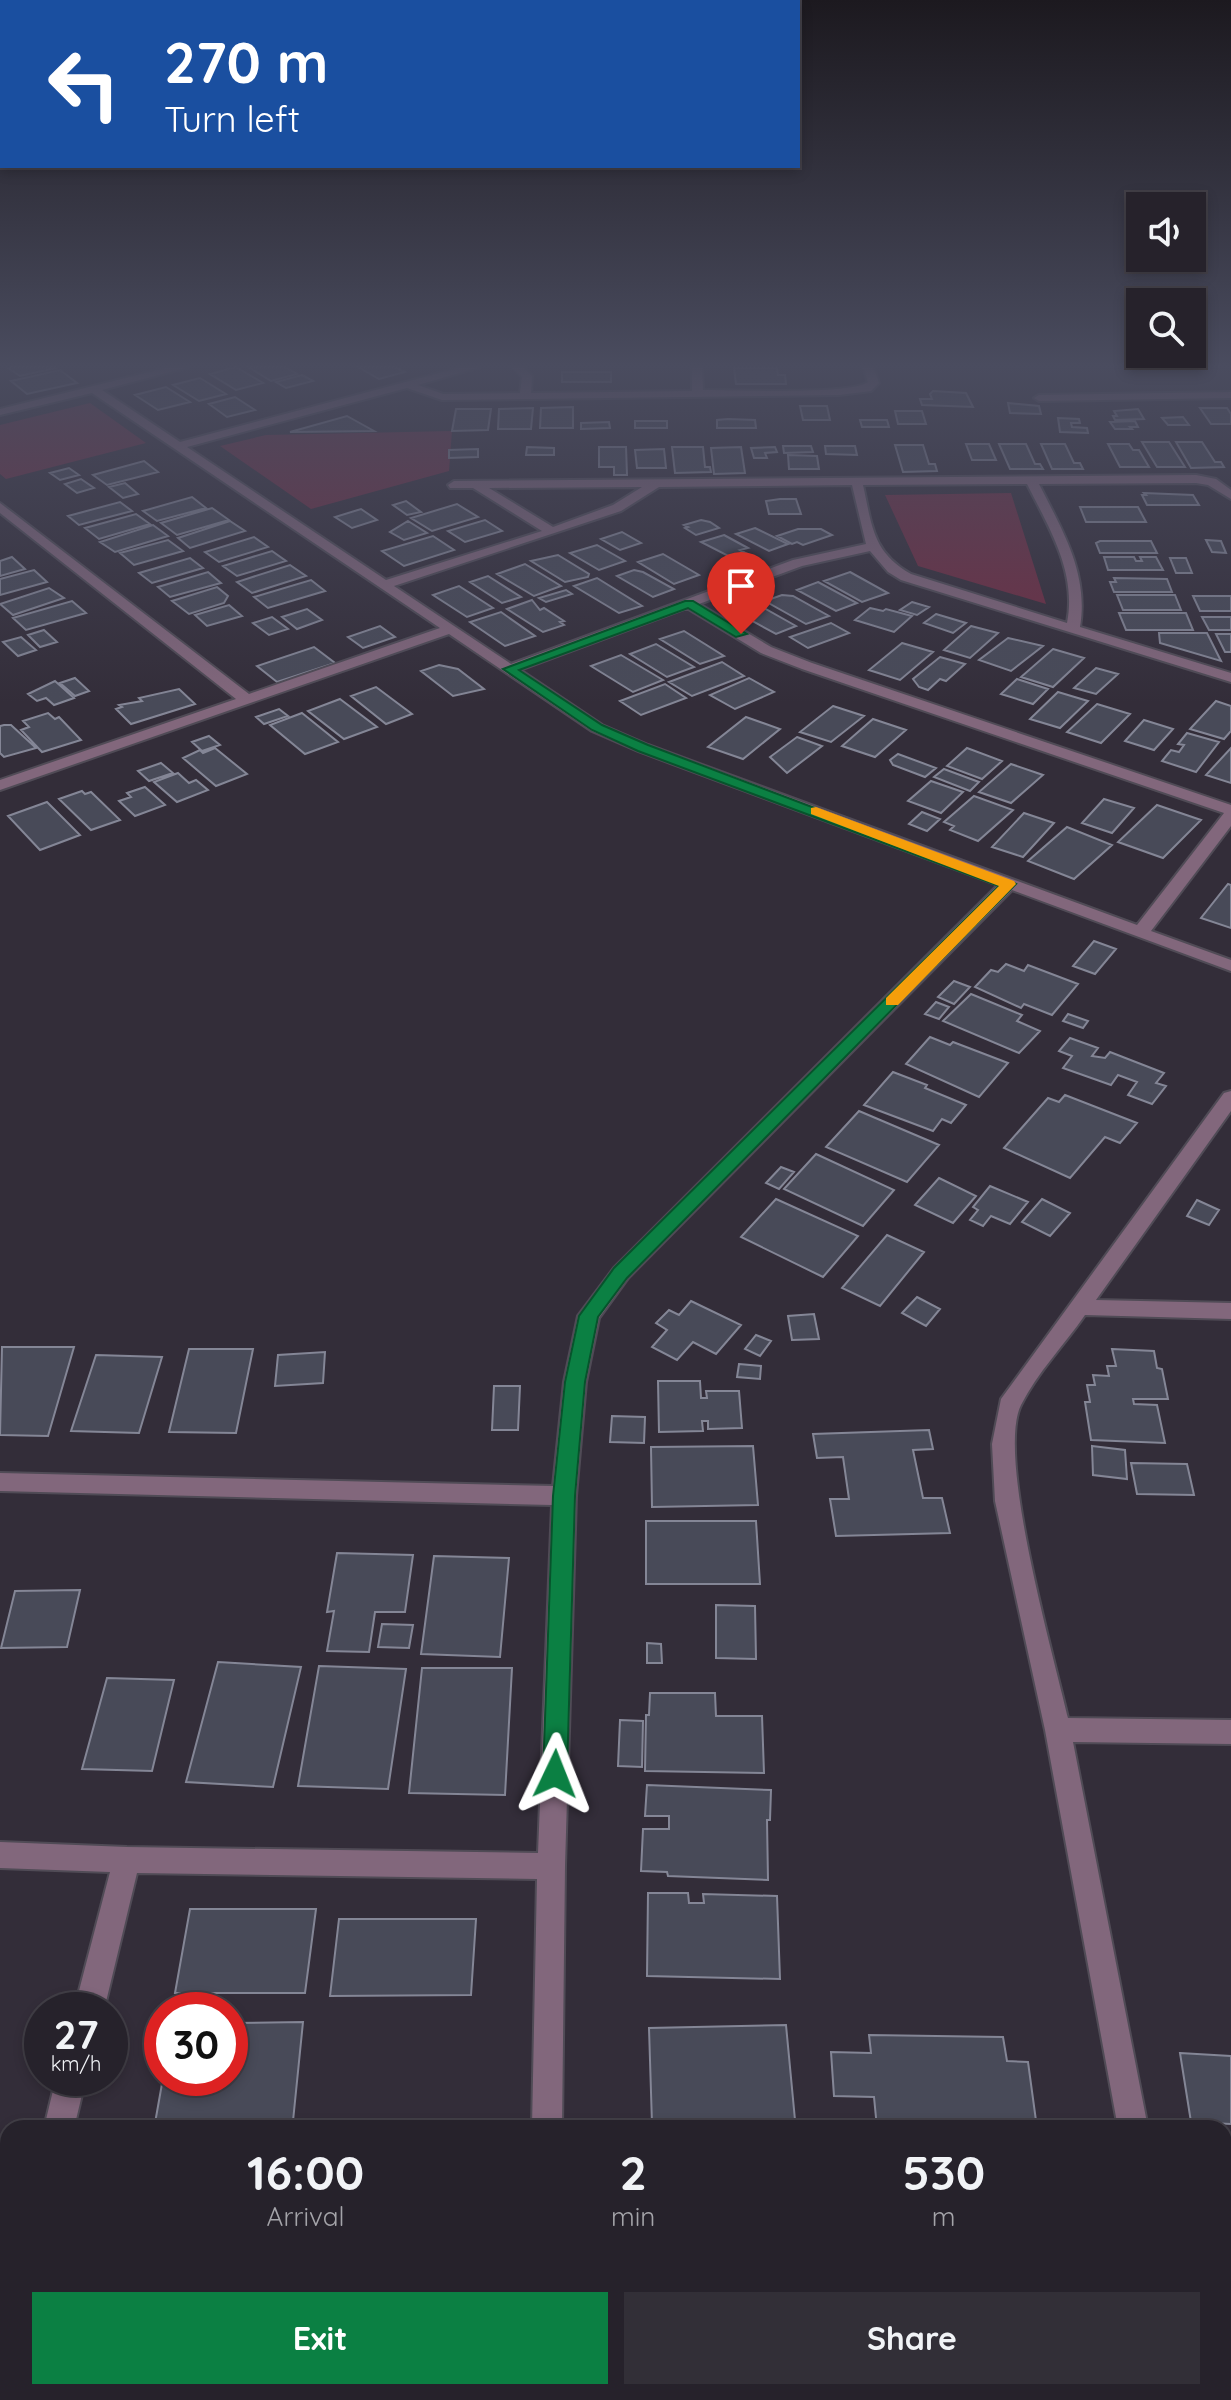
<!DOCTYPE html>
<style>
:root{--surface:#26222b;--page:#322f37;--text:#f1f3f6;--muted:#a4a4a9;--line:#423f47;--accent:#0b8043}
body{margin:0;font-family:Quicksand,sans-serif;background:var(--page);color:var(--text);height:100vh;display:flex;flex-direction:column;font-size:30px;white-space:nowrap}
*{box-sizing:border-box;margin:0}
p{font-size:26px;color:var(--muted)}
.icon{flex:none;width:44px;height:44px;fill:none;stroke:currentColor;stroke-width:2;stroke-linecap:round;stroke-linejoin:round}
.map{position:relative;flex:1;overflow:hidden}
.drawer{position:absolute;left:0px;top:2120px;width:1232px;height:280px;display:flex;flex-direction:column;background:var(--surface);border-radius:24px 24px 0 0;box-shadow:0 4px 12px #0003,0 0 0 2px var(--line)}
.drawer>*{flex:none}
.guide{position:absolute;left:0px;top:0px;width:800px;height:168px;box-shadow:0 4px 12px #0003,0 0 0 2px var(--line);background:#1a4fa0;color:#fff;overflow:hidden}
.buttons{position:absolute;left:1126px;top:192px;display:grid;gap:16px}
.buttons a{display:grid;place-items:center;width:80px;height:80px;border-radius:0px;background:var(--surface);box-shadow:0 4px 12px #0003,0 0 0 2px var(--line);font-size:40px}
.speed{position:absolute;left:24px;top:1992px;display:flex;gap:16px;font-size:40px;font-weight:700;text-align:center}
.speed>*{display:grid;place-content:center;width:104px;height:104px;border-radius:50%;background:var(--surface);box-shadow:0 4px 12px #0003,0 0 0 2px var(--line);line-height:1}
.speed small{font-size:20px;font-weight:400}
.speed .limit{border:12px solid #d22;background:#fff;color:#111}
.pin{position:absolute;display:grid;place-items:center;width:68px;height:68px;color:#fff;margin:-82px -34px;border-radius:50% 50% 50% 0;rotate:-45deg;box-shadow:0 0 8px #0007}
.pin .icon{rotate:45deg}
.me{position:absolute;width:88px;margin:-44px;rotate:2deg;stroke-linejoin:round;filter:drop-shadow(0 0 6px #0008)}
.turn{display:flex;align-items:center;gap:28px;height:168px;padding:0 32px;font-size:36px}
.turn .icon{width:104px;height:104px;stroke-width:2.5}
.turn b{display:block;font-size:56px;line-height:68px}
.eta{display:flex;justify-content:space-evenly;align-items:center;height:136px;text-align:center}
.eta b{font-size:48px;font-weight:700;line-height:56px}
.primary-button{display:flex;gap:16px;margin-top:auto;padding:16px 32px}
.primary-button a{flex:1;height:92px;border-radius:0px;background:var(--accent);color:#fff;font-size:32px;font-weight:700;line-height:92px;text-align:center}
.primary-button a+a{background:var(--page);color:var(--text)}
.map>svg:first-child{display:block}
.green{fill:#702c42}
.building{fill:#484a58;stroke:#848696;stroke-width:2}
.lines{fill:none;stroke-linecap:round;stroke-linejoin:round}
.minor-casing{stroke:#504b56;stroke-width:4}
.minor{fill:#82677c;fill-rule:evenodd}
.route{fill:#0b8043;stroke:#07532c;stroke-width:2}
.slow{fill:#f59e0b}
</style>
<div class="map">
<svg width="1231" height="2400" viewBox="0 0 1231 2400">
<rect width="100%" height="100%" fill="#332d39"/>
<path class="green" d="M90,403L146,443L6,479L0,474V425Z
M452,431L449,471L311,509L220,446L266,435Z
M1011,493L1046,604L918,566L885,495Z"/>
<path class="building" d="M12,367H55L56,368L20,376L8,368Z
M236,367L263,383L236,390L210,374Z
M248,367H285L297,374L271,381Z
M358,367H395L405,372L379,379Z
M734,368H777L778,375H785L786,384H736Z
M60,370L77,383L27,394L11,381Z
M562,372H611V382H562Z
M302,375L313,381L286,388L276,382Z
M200,378L226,394L199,401L173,385Z
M166,387L190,402L158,410L135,395Z
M933,391L966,393L973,407L922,405L920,399H932L930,394Z
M235,397L255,410L227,417L209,404Z
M1008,403L1039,406L1041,414L1010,413Z
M800,406H827L830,420H803Z
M573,407V428H540L541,408Z
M533,408L531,429H498L499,409Z
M1200,408H1227L1231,414V424H1211Z
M456,409H491L488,430L452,431Z
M1138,409L1144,419L1115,420L1113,416H1117L1114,411Z
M895,411H922L926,424H898Z
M347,416L374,431L290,432Z
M1183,417L1189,425H1168L1162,418Z
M1058,418L1079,419L1080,423H1071L1072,427L1087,428L1088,433L1060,432Z
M728,419L755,420L756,428H717V420Z
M860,420H887L889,427H862Z
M635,421H667V428H635Z
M1135,421L1138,427H1130L1132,429H1115L1110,422Z
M609,422L610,428L581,429V423Z
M1142,442H1169L1185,467H1157Z
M1176,442H1202L1215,462H1221L1224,467L1191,468Z
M966,444H989L996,460H972Z
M999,444H1026L1035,464H1040L1043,469H1010Z
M1041,444H1065L1074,463H1080L1083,469H1052Z
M1108,444H1129L1133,450H1139L1149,467H1120Z
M895,445H923L929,464H935L937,471L903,472Z
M783,446H811L813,452L784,453Z
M825,446H855L857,455L826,454Z
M527,447L554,448V455H526Z
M599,447H626L627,475H614V467H599Z
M672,447H703L705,467H710L711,472L675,473Z
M741,447L745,473L714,474L711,448Z
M775,447L777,452L765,453L767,458H754L751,448Z
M478,449V457L449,458V450Z
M664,449L666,468H637L635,450Z
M788,455L817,456L819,469H789Z
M144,461L158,472L107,485L93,475Z
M69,468L79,475L60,480L50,473Z
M81,479L94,488L77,493L65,484Z
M125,483L138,494L123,498L109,487Z
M1144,493L1193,495L1199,505H1147L1142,495H1146Z
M192,497L206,508L157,521L143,511Z
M780,499H796L801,514H769L766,501Z
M406,501L421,512L407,515L393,505Z
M120,502L132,511L79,525L68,516Z
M457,504L478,517L432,531L411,518Z
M1080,507H1138L1146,522H1086Z
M212,508L229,520L177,535L161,523Z
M361,509L377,520L352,528L335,517Z
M136,514L150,524L99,539L85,528Z
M485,520L502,531L465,542L448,531Z
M701,520L710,522L719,528L696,535L685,528L688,527L684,525Z
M230,521L245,531L190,548L178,538Z
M408,521L427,533L404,540L390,532Z
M153,525L168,536L115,552L100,542Z
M755,528L788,544L769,551L736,534Z
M798,529H821L832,535L803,545L797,542L792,544L777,536Z
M622,532L641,543L620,550L601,539Z
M724,535L748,548L740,550L751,556L738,561L701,542Z
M433,536L454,550L404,566L382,551Z
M254,537L268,547L219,562L205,552Z
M168,540L183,551L134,565L120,553Z
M1206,540L1221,541L1226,553L1212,552Z
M1100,541H1151L1157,553H1100L1096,543Z
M597,545L625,561L599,570L570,553Z
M272,551L286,561L237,576L223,566Z
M663,554L699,575L674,584L638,562Z
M558,555L589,574L588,577L565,582L531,561Z
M12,557L25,569L0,576V561Z
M1104,557H1134L1136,561H1142L1140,557H1156L1163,570H1108Z
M190,558L203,568L152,583L139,573Z
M1170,558H1186L1192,573H1176Z
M525,564L561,586L534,596L497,574Z
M290,565L306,576L252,593L237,582Z
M34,570L47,582L0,595V579Z
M634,570L643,572L674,589L653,597L617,576Z
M208,572L221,583L170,597L158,587Z
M850,572L888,593L862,602L824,581Z
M488,576L521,597L502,603L470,582Z
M597,578L642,606L619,613L574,586Z
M1114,578L1167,579L1172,592H1114L1110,582H1116Z
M311,580L325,591L268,608L254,597Z
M818,582L857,603L836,611L797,590Z
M459,586L493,608L467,617L433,595Z
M217,587L228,596L224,603L189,614L172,601Z
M49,588L64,598L13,615L0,604Z
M566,590L572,594L546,602L539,598Z
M782,595L793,596L829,616L806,624L765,601Z
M1117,595H1175L1181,610H1123Z
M1193,596H1231V611H1200Z
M532,600L540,610L544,608L564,621L560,622L564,625L543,632L507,609Z
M72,601L86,613L26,630L13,618Z
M912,602L929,607L917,615L900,610Z
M757,604L796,626L776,634L736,612Z
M229,605L242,616L207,626L195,615Z
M870,608L883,611L886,609L912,616L894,632L855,620Z
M307,609L322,620L297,629L282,617Z
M501,612L535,636L505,646L470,622Z
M1119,613H1186L1193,630H1126Z
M936,614L966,623L953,633L924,623Z
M272,617L288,629L269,635L253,623Z
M1202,617H1231V630H1209Z
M831,623L849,633L808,648L790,637Z
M380,626L395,637L363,648L348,637Z
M971,626L998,633L970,658L944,650Z
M44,630L57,642L40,647L28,635Z
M684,631L724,656L700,664L660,639Z
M1159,633H1207L1221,661L1160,643Z
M1216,634H1231V652H1225Z
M21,637L36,650L18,656L3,642Z
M1008,638L1043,646L1011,671L979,660Z
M902,643L933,652L900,680L869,670Z
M656,644L694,667L667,677L630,654Z
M314,647L335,663L277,682L257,666Z
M1053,649L1084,658L1053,687L1021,677Z
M621,655L663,680L633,692L591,666Z
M940,657L965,664L946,681L940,679L928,690L919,687L913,679Z
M722,662L744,676L692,696L669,682Z
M439,665L458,669L484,689L453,696L421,671Z
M1096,668L1118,674L1096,694L1074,688Z
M75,678L89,691L75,696L60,683Z
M749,678L774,692L735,709L710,695Z
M1017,679L1048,689L1033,704L1001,694Z
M55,681L74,698L54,705L46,698L37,701L28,694Z
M665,684L686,698L641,715L620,701Z
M376,687L412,714L386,724L351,696Z
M179,689L195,704L131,724L116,709L122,707L119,705L142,701L139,698Z
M1058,692L1088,701L1060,728L1030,719Z
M340,699L377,727L344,739L308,711Z
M1216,701L1231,706V731L1224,739L1190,729Z
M1097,704L1130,714L1101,743L1067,732Z
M833,706L864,716L831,742L800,732Z
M279,709L288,716L264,724L256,717Z
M48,713L55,719L59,717L81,740L42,752L21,730L29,727L23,721Z
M302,713L338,742L305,754L270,725Z
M746,717L780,729L743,759L708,747Z
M873,719L906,730L875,757L842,746Z
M1144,720L1173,729L1154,750L1125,741Z
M4,725H11L36,748L4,757L0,753V726Z
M1187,733L1219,742L1196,772L1162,761L1171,750L1179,752L1184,745L1178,744Z
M209,736L220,745L202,751L192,742Z
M797,737L822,746L787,773L770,757Z
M215,748L247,774L216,786L183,758L200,750L203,753Z
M967,748L1002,761L982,779L947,766Z
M1231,748V783L1206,775Z
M898,754L936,768L925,777L893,765L890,760Z
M161,763L173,773L149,781L138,771Z
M1011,764L1043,775L1011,803L979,792Z
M944,769L979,782L970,791L934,777Z
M178,773L189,783L196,780L208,790L177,802L154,782Z
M931,781L963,792L941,813L908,801Z
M145,787L165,805L135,816L119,801L131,797L127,793Z
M82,791L85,794L91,792L120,820L91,830L59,799Z
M974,796L1013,810L978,841L950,830L954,826L944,822Z
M1104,799L1134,808L1112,833L1082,823Z
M47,802L80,835L40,850L8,816Z
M1157,805L1201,820L1163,858L1118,842Z
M922,812L940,819L927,831L909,824Z
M1024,813L1054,823L1023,857L992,847Z
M1067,827L1112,845L1074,879L1028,861Z
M1228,884L1231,885V928L1201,918Z
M1094,941L1116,949L1095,974L1073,966Z
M1006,964L1024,971L1028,965L1078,984L1052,1015L1024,1004L1021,1008L975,987L991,970L998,972Z
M954,981L970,987L954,1004L938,997Z
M971,994L1022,1015L1017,1021L1040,1031L1019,1053L943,1021Z
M936,1002L949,1007L939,1019L925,1014Z
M1068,1014L1088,1021L1083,1028L1063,1021Z
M930,1037L950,1045L953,1042L1008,1063L979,1097L906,1064Z
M1070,1038L1098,1048L1092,1056L1105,1058L1110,1052L1164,1073L1156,1083L1166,1086L1152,1104L1128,1095L1137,1082L1118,1075L1111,1085L1063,1068L1072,1056L1059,1051Z
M893,1072L927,1085L925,1088L966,1105L951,1123L942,1119L933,1131L864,1105Z
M1065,1095L1137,1123L1120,1143L1105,1137L1070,1178L1004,1148L1048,1098L1059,1102Z
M859,1111L939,1145L907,1182L826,1147Z
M816,1154L894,1190L863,1226L784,1189Z
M781,1167L794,1172L779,1189L766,1183Z
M939,1178L976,1196L953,1223L915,1205Z
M990,1186L1028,1202L1010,1224L991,1216L983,1226L970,1220L978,1210L973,1207Z
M776,1199L858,1236L823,1277L741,1237Z
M1042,1199L1070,1213L1050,1236L1022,1222Z
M1197,1200L1219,1210L1209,1225L1187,1216Z
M887,1235L924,1252L880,1306L842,1288Z
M917,1297L940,1309L926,1326L902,1313Z
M691,1301L741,1325L716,1354L693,1342L677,1360L652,1347L667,1330L656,1323L669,1310L679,1315Z
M814,1314L819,1339L792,1340L788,1316Z
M756,1335L771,1341L760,1356L745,1349Z
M2,1347H74L48,1436L0,1435Z
M189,1349H253L236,1433L169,1432Z
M1112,1349L1154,1351L1157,1368L1162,1369L1168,1399H1133L1134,1404L1157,1405L1165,1443L1091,1440L1085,1402H1090L1087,1385H1095L1093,1375L1109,1376L1107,1366H1116Z
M325,1352L323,1383L275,1386L278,1355Z
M96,1355L162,1357L139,1433L71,1431Z
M739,1364L761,1366L760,1379L737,1377Z
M658,1381H700L701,1398H707L706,1391H739L742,1428L708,1429V1421H702L703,1431L659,1432Z
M494,1386H520L518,1430H492Z
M612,1416L645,1417L644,1443L610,1442Z
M929,1430L933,1449L913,1450L923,1498H942L950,1533L836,1536L830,1499H849L843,1457L817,1458L813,1434Z
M753,1446L758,1505L652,1507L651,1447Z
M1092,1446L1125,1450L1127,1479L1093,1475Z
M1131,1463L1187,1464L1194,1495L1137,1494Z
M646,1521H756L760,1584H646Z
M337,1553L413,1555L405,1612H375L369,1652L327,1651L334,1611L327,1612Z
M434,1556L509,1558L500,1657L421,1654Z
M80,1590L67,1647L1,1648L15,1591Z
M716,1605L755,1606L756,1659L716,1658Z
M382,1624L413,1625L409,1648L378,1647Z
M647,1643L661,1644L662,1663H647Z
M218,1662L301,1667L273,1787L186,1782Z
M319,1666L406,1669L388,1789L298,1786Z
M422,1668H512L505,1795L409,1793Z
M107,1678L174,1680L152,1771L82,1769Z
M650,1693H715L716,1716H762L764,1773L645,1771L646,1715H649Z
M620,1720L643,1721L642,1767L618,1766Z
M647,1785L771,1790L770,1820H767L768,1880L668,1876L667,1872L641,1871L643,1829H669V1816H645Z
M648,1893H688L689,1903H704L703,1894L777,1896L780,1979L647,1976Z
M190,1909H316L305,1993H175Z
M339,1919H476L471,1995L330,1996Z
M303,2022L293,2121L155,2123L163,2078H230V2023Z
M786,2025L795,2120L652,2124L649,2028Z
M869,2035L1003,2037L1007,2061L1028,2062L1037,2128H877L874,2097L834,2096L831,2052L871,2053Z
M1180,2053L1231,2056V2124L1191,2122Z
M102,2392H243V2396L101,2398Z
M280,2392H438V2398Z
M854,2392H891V2400H855Z"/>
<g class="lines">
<g class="minor-casing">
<path id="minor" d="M170,367H189L102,390L180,442L462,367H480L418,385L443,394L520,393L522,377L512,367H523L532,376L531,393L692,391V367H702L703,390C731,390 852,395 868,382L863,367H873L879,383L871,391L839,395L442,400L407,388L187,447L386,580L542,531L473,488H450L448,485L454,481L1196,475L1216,479L1231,490V499L1208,485L1196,483L1039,484C1062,530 1089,573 1080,627L1231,673V682L901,580L888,572L870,551L802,566L699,604L771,647L812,663L1231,805V826L1151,931L1231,960V971L1012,890L628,1278L599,1318L586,1382L576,1496L565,1866L562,2128H532L537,1879L137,1873L104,2010H74L110,1872L0,1868V1842L127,1847L538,1853L552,1505L0,1491V1473L553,1486L564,1382L578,1316L614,1268L998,885L638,751L592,731L449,634L0,790V780L236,699L0,513V503L249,694L440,628L92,393L0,415V409ZM1027,484C1049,528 1077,572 1067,623L911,574C872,552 872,525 863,485ZM852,485L866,544L793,560L511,664L394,586L621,511L659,487ZM642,487L613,505L553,527L489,488ZM687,608L761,653L802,669L1224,813L1137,925L648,745L602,725L520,670Z
M1231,392V398L1039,401L1034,398L1039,395Z
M1231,1091V1111L1096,1300L1231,1303V1319L1085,1315C1065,1344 1037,1373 1021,1405C996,1455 1054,1657 1068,1718L1231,1720V1744L1073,1742L1148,2128H1118L1045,1730L995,1501L992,1444L1001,1399L1224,1093Z
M56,2078H86L74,2128H44Z
M0,2263L8,2264V2296L0,2295Z
M8,2314V2378L0,2382V2317Z
M1224,2350H1231V2384H1224Z
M525,2392H559V2400H525Z
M1164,2392H1198L1199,2400H1165Z"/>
</g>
<use href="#minor" class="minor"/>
</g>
<linearGradient id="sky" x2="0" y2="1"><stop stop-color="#1c191f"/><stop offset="0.52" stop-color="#4a4c5f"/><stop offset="1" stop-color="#4a4c5f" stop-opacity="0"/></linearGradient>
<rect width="1231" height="703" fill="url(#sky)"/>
<path class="route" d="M685,601H693L747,634L736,637L688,608L519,670L602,725L648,745L1016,884L627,1278L598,1317L585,1382L575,1496L567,1774L563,1781L555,1785L546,1781L543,1774L553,1496L565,1382L579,1316L614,1268L999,886L638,751L592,730L503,669Z"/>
<path class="slow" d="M816,807L1014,881L1016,884L898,1005H886V998L999,886L811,814V808Z"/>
</svg>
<div class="buttons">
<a><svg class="icon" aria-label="sound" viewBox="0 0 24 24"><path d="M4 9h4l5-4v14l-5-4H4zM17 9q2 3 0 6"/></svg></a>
<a><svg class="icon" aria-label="search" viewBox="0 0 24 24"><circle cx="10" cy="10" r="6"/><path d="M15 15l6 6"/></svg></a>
</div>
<div class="speed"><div>27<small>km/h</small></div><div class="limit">30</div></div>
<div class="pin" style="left:741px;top:634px;background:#d93025"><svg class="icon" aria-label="arrive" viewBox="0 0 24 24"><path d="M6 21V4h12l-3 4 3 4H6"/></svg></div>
<svg class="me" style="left:555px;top:1774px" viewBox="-20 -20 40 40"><path d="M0-17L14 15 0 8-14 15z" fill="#0b8043" stroke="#fff" stroke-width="4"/></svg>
<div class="guide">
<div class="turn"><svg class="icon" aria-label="left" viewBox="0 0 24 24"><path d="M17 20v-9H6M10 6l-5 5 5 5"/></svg><div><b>270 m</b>Turn left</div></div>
</div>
<section class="drawer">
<div class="eta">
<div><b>16:00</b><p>Arrival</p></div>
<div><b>2</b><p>min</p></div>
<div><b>530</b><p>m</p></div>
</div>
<div class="primary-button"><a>Exit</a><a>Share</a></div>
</section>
</div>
